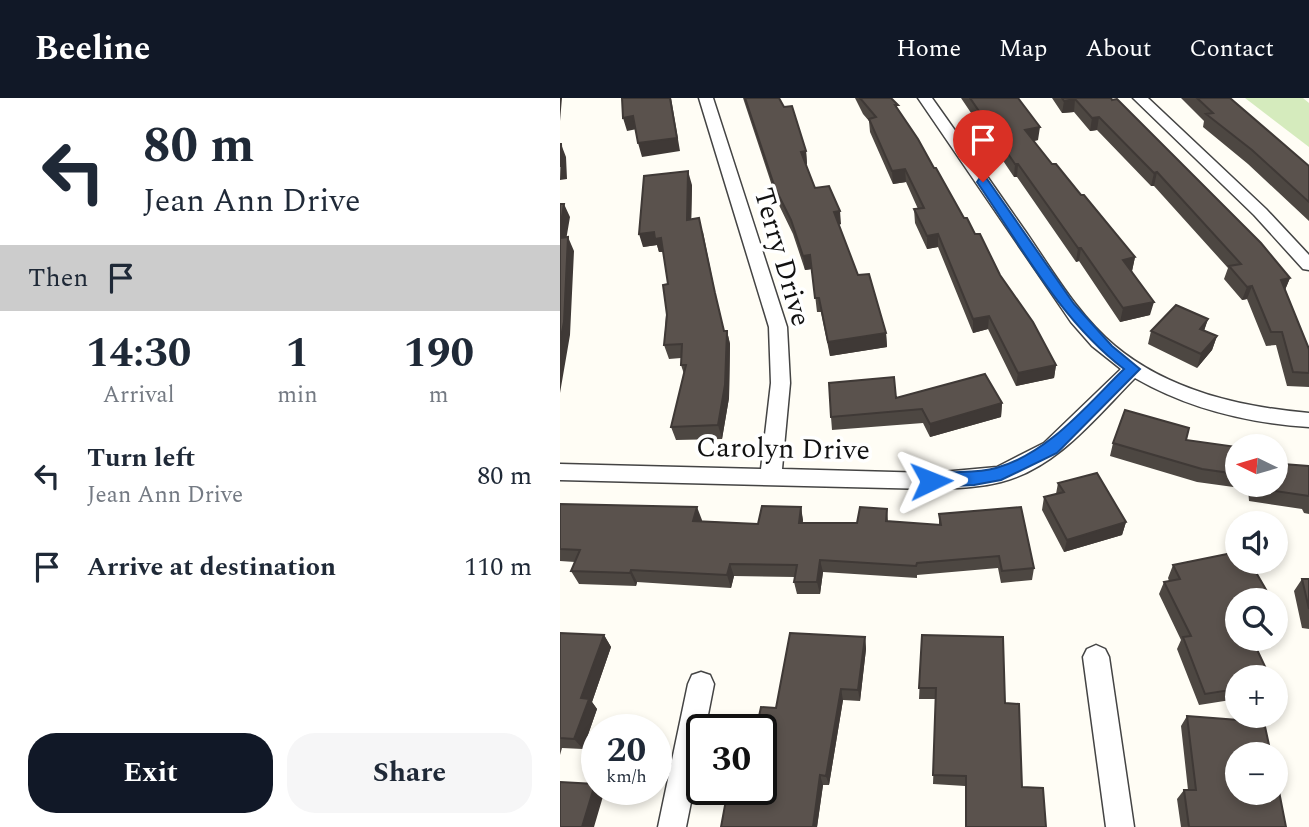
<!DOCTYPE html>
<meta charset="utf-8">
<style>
:root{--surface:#fff;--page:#f6f6f7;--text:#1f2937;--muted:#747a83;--accent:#111827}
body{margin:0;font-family:Spectral,serif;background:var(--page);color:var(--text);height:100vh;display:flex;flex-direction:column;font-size:26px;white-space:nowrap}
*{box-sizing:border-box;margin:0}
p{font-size:23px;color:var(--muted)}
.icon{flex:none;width:38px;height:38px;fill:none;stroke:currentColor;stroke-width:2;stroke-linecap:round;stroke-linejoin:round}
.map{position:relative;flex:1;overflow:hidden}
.side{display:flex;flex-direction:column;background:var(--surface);width:560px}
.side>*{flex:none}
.top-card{background:#fff;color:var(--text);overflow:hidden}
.needle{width:46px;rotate:275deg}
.tools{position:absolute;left:665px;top:336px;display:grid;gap:14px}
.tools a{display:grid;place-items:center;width:63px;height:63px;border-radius:50%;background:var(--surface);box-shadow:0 4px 10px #0003;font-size:35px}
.speed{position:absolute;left:21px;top:616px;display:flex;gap:14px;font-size:35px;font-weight:700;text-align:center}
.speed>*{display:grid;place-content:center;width:91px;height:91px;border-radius:50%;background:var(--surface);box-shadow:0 4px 10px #0003;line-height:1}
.speed small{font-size:18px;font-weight:400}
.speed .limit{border:4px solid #111;border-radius:10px;background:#fff;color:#111}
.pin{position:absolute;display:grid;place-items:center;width:60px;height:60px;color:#fff;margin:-72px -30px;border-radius:50% 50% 50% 0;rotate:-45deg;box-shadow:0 0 7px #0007}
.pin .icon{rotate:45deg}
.me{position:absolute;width:77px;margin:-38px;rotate:88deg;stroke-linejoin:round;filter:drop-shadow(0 0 5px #0008)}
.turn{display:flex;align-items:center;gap:24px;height:147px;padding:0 28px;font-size:32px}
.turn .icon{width:91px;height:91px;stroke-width:2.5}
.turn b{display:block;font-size:49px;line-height:60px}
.then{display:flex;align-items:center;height:66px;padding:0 28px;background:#0003;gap:14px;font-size:26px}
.eta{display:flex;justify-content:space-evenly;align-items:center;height:119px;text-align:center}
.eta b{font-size:42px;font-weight:700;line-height:49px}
.cta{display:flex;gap:14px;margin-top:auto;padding:14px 28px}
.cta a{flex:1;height:80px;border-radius:28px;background:var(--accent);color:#fff;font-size:28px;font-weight:700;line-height:80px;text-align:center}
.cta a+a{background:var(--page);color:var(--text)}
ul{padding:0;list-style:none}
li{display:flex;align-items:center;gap:21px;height:91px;padding:0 28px}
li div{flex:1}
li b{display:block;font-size:26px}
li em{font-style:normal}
header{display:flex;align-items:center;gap:42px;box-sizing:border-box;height:98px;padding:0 35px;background:var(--accent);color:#fff}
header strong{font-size:33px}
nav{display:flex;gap:38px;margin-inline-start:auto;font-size:24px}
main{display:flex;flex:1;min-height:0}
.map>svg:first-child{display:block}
.green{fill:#d5ebbd}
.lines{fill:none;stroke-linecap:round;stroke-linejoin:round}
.street-casing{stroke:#444;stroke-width:3}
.street{fill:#fff;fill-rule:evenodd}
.wall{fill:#4d4742}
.shaded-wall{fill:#3f3936}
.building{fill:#5a524d;stroke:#3f3936;stroke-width:2}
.route{fill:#1a73e8;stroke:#114b97;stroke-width:2}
.labels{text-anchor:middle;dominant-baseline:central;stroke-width:7;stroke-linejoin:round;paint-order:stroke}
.street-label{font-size:28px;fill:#111;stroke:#fff}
</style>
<header>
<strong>Beeline</strong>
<nav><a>Home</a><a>Map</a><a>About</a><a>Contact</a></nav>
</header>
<main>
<section class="side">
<div class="top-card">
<div class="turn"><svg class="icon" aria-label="left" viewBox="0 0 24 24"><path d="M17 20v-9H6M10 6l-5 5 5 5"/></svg><div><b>80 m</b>Jean Ann Drive</div></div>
<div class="then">Then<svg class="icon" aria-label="arrive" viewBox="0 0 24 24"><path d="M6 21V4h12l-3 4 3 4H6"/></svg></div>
</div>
<div class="eta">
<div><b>14:30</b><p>Arrival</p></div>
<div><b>1</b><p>min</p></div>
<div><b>190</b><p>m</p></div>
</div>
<ul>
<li><svg class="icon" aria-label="left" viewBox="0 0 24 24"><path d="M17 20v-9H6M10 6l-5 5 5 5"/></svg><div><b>Turn left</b><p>Jean Ann Drive</p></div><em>80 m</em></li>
<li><svg class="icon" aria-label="arrive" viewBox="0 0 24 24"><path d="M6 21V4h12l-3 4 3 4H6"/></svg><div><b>Arrive at destination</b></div><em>110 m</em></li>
</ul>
<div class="cta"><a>Exit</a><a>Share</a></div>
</section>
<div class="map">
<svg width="749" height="729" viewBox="0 0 749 729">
<rect width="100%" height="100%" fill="#fffdf5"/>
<path class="green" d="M685,0H743L749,5V49Z"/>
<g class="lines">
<g class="street-casing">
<path id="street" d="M139,0H153L227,229L230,285L222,371L371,375L437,369L484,345L561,271L532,248L511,224L358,0H372C405,46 437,93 470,140C495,177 520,219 555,248C609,293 681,309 749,315V329C688,325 629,311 575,280C536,319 497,370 441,384C418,390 394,390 371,391L0,382V366L201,371L211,285L209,229Z
M573,0H588L706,111L749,157V172L743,171L694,117Z
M536,547L545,551L549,559L574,729H546L523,559L527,551Z
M141,574L150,577L154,586L145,632H142V649L126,729H98L128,586L132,577Z"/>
</g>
<use href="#street" class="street"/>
</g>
<path class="wall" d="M183,0H219L246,53L247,66L246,67L255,90L281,126L279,127L298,177L326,235L327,249L270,258L261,214H257L252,171L245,172L233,136L217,103Z
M295,0H331L404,120L415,136L496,267L494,280L456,288L428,231L413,235L378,149L367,151L355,125L354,111H358L346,84L333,86L310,34L309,23L303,16Z
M401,0H458L478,42L474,43L492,66L575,159L572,173L590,217L560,224L519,163L516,164L457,79H454Z
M492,0H551L730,180L725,192L749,251V289L727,288L716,247L706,248L687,201L682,202L664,181L668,170L594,88H591L537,32L530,33L514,14L502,15Z
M621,0H670L749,68V123L688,66L643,29L644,23Z
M132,87L131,121L143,134L158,209L164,233H167L170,246L169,300L162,341L116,342L111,329L124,276L121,267V260L109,261L104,247L108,186L103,154H99L97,147L83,149Z
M648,221L644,233L657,238L652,252L637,270L588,246L591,233Z
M336,300L442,305L441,319L370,339L363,325L272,332L271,319Z
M626,342L677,349V387H716L723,366L749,368V416L744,415L742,411L689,403L688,391L637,384L550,358L553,345Z
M498,385L566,424L562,437L504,454L482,412L484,399L496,396Z
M0,406L142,422V423L198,426L241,409L243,425H297L327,411L328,423L379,427V416L474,470L472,482L441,485L438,470L357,477V480L263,474L260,496H237L234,484L235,479L174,478L171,490L77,484L76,488L19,486L11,473L15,464L0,463Z
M613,467L677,502V601L639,607L617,551L621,542L599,496L604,484L609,483L608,480Z
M742,481H749V531L742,530L734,493Z
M0,535L44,537L51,549L32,604L37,611L23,651L2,650L0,657Z
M362,537L445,605L462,689L486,729H405V688L373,686L376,601H359Z
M305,539L306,551L300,603L283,602L269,687H263L257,729H161L201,691L216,610Z
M627,618L726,729H621L617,701L624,692H628L621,628Z"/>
<path class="shaded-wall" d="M0,0H2L0,23Z
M110,0H111L120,53L82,59L78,45Z
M515,1L514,14L502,15L504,3Z
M73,18L77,31L67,33L63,20Z
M539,19L537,32L530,33L532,20Z
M480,29L478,42L463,45L465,32Z
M1,46L6,59L7,81L0,82Z
M246,53L247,66L243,67L241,54Z
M455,66H458L457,79H454Z
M345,71L346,84L333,86L332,73Z
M128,73L132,87L131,136L127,122Z
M597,74L594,88H591L594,75Z
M4,106L10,119L4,154L0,145V131Z
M280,113L281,126L275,127L274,114Z
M139,120L158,209L166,242L167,233L170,246L169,300L162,341L158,327L155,195Z
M94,134L101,140L105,153L99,154L97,147L83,149L79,136Z
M378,136V149L367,151V138Z
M8,139L14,153L10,237L0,295V244Z
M518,150H521L519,163L516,164Z
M250,157L252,171L245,172L243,158Z
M575,159L572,173L560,175L563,162Z
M730,180L724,194L721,182Z
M692,188L687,201L682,202L687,189Z
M594,204L590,217L560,224L563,210Z
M429,218L428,231L413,235V221Z
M648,221L643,235L640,231Z
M326,235L327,249L270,258L268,244Z
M657,238L652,252L637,270L641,256Z
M496,267L494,280L456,288L458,275Z
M442,305L441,319L370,339V326Z
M137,409L142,422L138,435L133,423Z
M241,409L243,422L241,437L239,425Z
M566,424L562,437L504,454L507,442Z
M260,462L263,474L260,496L257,484Z
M170,466L174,478L171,490L167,477Z
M71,472L77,484L76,488L70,475Z
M44,537L51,549L32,604L37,611L23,651L14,641L21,600Z
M305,539L306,551L300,603L298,592Z
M281,591L283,602L269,687L266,678Z
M260,677L263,687L257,729H253Z
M35,686L37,688V691H40L44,695L34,729H22Z"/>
<path class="building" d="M62,0H110L117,40L78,45L73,18L63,20Z
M185,0H219L224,9L232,8L246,53L241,54L255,90L269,88L280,113L274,114L298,177L309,176L326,235L268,244L259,200H255L250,157L243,158L231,122L215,90Z
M300,0H331L338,7H335L358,41L374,70H376L404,120H407L415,136H420L440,177L473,224L496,267L458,275L429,218L413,221L378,136L367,138L354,111L364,110L345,71L332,73L309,21L316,19Z
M410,0H458L480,29L465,32L492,66H496L521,97H524L575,159L563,162L594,204L563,210L521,150H518L458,66H455Z
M502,0H551L552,2L557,1L701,145L730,180L721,182L749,251V275L733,274L722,234H711L692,188L687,189L669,168L681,166L597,74L594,75L539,19L532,20L515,1L504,3Z
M637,0H670L749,68V104L692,52L646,16L653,15Z
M0,46H1L2,68H0Z
M128,73L127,122L139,120L155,195L164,233H167L165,287L158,327L111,329L126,267H121L122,246L104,247L107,217L103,187L108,186L101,140L95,141L94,134L79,136L84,78Z
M0,106H4L0,131Z
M8,139L4,224L0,244V140Z
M616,207L648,221L640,231L657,238L641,256L591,233Z
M425,276L442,305L370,326L362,311L271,319L269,285L334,279L336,300Z
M565,312L629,330L626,342L677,349V376L642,371L553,345Z
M716,354H722L723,366L749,368V398L695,390V387H716Z
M537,375L566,424L507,442L484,399L504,394L498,385Z
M0,406L137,409L133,423L198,426L202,408L241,409L239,425H297L300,409L327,411L326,423L381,427L379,416L461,409L474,470L442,473L439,458L357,465L356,468L260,462L257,484H234L237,467L170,466L167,477L71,472L70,475L11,473L20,452L0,451Z
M677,454V464H690L712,502H677V541H692L710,579H677V591L645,596L623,539L631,538L604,484L620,481L613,467Z
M742,481H749V511Z
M0,535L44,537L21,600L29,601L14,641L0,640Z
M230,535L305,539L298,592L281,591L266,678L260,677L253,729H161L168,691H201V632H196L201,609L216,610Z
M362,537L443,539L445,605L459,606L462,689L483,690L486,729H406V678L373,677L376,590H359Z
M627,618L704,624L711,656H677V695H716V678L726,729H629L624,692H636Z
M0,684L35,686L22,729H0Z"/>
<path class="route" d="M419,81H427L514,206L552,248L580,271L497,355L441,382L414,387L371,389L365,387L363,383L365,378C387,371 413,377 436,370C489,355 526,308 564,271C501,223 461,148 417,84Z"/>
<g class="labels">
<g class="street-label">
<text transform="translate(222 159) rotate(74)">Terry Drive</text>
<text transform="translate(223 351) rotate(1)">Carolyn Drive</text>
</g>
</g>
</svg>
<div class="tools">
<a><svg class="needle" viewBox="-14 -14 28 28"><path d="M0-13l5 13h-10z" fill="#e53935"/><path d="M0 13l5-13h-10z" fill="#747a83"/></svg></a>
<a><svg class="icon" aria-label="sound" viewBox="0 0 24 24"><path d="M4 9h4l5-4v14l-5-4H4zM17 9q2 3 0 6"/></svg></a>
<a><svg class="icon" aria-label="search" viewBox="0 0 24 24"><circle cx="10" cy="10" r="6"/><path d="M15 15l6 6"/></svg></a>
<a>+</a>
<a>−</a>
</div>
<div class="speed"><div>20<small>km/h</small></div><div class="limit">30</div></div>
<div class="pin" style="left:423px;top:84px;background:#d93025"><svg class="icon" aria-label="arrive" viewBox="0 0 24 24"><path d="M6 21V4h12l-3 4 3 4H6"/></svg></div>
<svg class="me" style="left:371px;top:383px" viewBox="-20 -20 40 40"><path d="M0-17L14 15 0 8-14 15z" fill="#1a73e8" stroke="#fff" stroke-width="4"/></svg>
</div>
</main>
